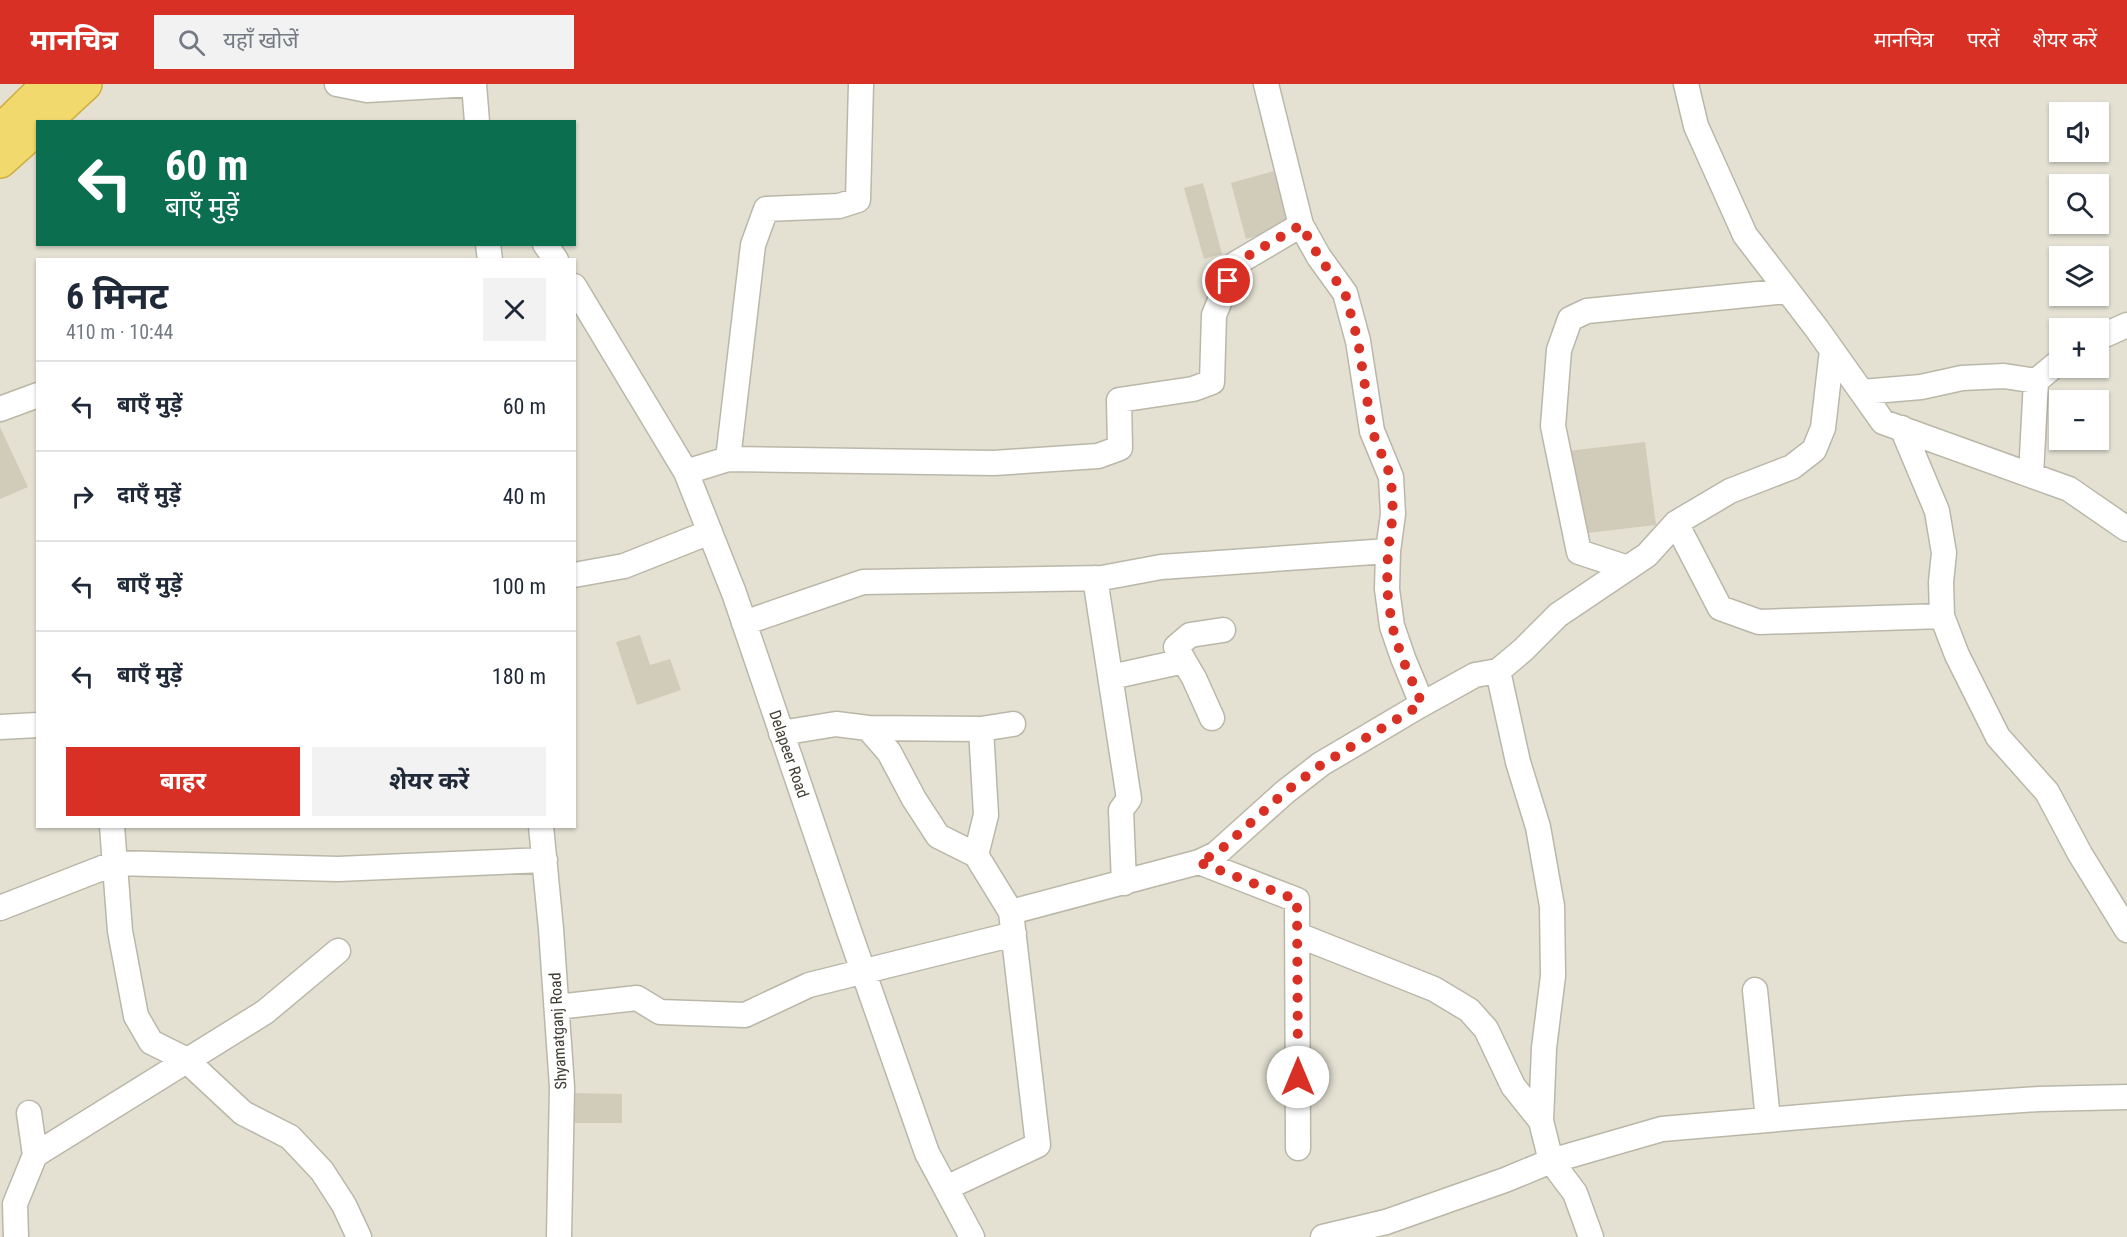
<!DOCTYPE html>
<html lang="hi">
<meta charset="utf-8">
<style>
:root{--surface:#fff;--page:#f2f2f3;--text:#1f2937;--muted:#747a83;--line:#e0e1e3;--accent:#d93025}
body{margin:0;font-family:"Roboto Condensed","Noto Sans Devanagari",sans-serif;background:var(--page);color:var(--text);height:100vh;display:flex;flex-direction:column;font-size:22px;white-space:nowrap}
*{box-sizing:border-box;margin:0}
p{font-size:20px;color:var(--muted)}
.icon{flex:none;width:33px;height:33px;fill:none;stroke:currentColor;stroke-width:2;stroke-linecap:round;stroke-linejoin:round}
.map{position:relative;flex:1;overflow:hidden}
.panel{position:absolute;left:36px;top:174px;width:540px;height:570px;display:flex;flex-direction:column;background:var(--surface);border-radius:0px;box-shadow:0 2px 4px #0004}
.panel>*{flex:none}
.banner{position:absolute;left:36px;top:36px;width:540px;height:126px;border-radius:0px;box-shadow:0 2px 4px #0004;background:#0b6e4f;color:#fff;overflow:hidden}
.fabs{position:absolute;left:2049px;top:18px;display:grid;gap:12px}
.fabs a{display:grid;place-items:center;width:60px;height:60px;border-radius:0px;background:var(--surface);box-shadow:0 2px 4px #0004;font-size:30px}
.pin{position:absolute;display:grid;place-items:center;width:51px;height:51px;color:#fff;margin:-26px;border:3px solid #fff;border-radius:50%;box-shadow:0 2px 6px #0007}
.me{position:absolute;width:66px;margin:-33px;rotate:0deg;stroke-linejoin:round;filter:drop-shadow(0 0 4px #0008)}
.turn{display:flex;align-items:center;gap:21px;height:126px;padding:0 30px;font-size:27px}
.turn .icon{width:78px;height:78px;stroke-width:2.5}
.turn b{display:block;font-size:42px;line-height:51px}
.round{display:grid;place-items:center;flex:none;width:63px;height:63px;border-radius:0px;background:var(--page)}
.head{display:flex;align-items:center;justify-content:space-between;height:102px;padding:0 30px}
h1{font-size:36px;font-weight:700;line-height:45px}
.action{display:flex;gap:12px;margin-top:auto;padding:12px 30px}
.action a{flex:1;height:69px;border-radius:0px;background:var(--accent);color:#fff;font-size:24px;font-weight:700;line-height:69px;text-align:center}
.action a+a{background:var(--page);color:var(--text)}
ul{padding:0;list-style:none}
li{display:flex;align-items:center;gap:18px;height:90px;padding:0 30px;border-top:2px solid var(--line)}
li div{flex:1}
li b{display:block;font-size:22px}
li em{font-style:normal}
header{display:flex;align-items:center;gap:36px;box-sizing:border-box;height:84px;padding:0 30px;background:var(--accent);color:#fff}
header strong{font-size:28px}
nav{display:flex;gap:33px;margin-inline-start:auto;font-size:21px}
.search{width:420px;height:54px;background:var(--page);display:flex;align-items:center;gap:15px;box-sizing:border-box;padding:0 21px;border-radius:0px;color:var(--muted);font-size:22px}
.map>svg:first-child{display:block}
.residential{fill:#e4e1d3;fill-rule:evenodd}
.building{fill:#d1cbba}
.lines{fill:none;stroke-linecap:round;stroke-linejoin:round}
.minor-casing{stroke:#bbb7a8;stroke-width:27}
.highway-casing{stroke:#cfb03f;stroke-width:36}
.minor{stroke:#fff;stroke-width:24}
.highway{stroke:#f1d96e;stroke-width:33}
.route{stroke:#d93025;stroke-width:10;stroke-dasharray:0 18}
.labels{text-anchor:middle;dominant-baseline:central;stroke-width:4.5;stroke-linejoin:round;paint-order:stroke}
.street-label{font-size:16px;fill:#423f35;stroke:#fff}
</style>
<header>
<strong>मानचित्र</strong>
<div class="search"><svg class="icon" aria-label="search" viewBox="0 0 24 24"><circle cx="10" cy="10" r="6"/><path d="M15 15l6 6"/></svg>यहाँ खोजें</div>
<nav><a>मानचित्र</a><a>परतें</a><a>शेयर करें</a></nav>
</header>
<div class="map">
<svg width="2127" height="1153" viewBox="0 0 2127 1153">
<rect width="100%" height="100%" fill="#f0eee4"/>
<path class="residential" d="M0,0H2127V1153H0ZM2060,28H2098V68H2060ZM38,38H574V160H38ZM2060,100H2098V140H2060ZM2060,172H2098V212H2060ZM38,176H574V742H38ZM2060,244H2098V284H2060ZM2060,316H2098V356H2060Z"/>
<path class="building" d="M1274,87L1290,143L1246,155L1231,99Z
M1203,99L1222,170L1204,175L1184,104Z
M0,343L28,403L0,415Z
M1645,358L1656,441L1578,450L1567,367Z
M640,551L650,581L670,575L681,606L637,621L616,558Z
M572,1009L622,1010V1039H572Z"/>
<g class="lines">
<g class="minor-casing">
<path id="minor" d="M337,0L367,6L472,0
M474,0L477,38
M1266,0L1301,141L1319,173L1345,209L1358,257L1372,347L1391,393L1393,430L1388,467L1387,505L1392,542L1403,574L1422,620
M1686,0L1696,42L1745,151L1817,245L1883,338L2069,405L2127,445
M488,160L490,176
M545,160L556,176
M574,202L686,388L734,509L848,844L927,1069L972,1153
M2098,254L2127,241
M1862,308L1921,303L1962,294L2004,292L2036,297
M0,325L38,311
M1902,344L1937,427L1944,469L1941,498L1942,532L1957,571L1998,653L2047,708L2080,770L2127,846
M728,375L753,161L766,125L839,122L858,116L861,0
M686,388L728,375L994,379L1098,372L1120,364L1119,316L1193,305L1212,298L1214,231L1235,180L1301,141
M2031,391L2036,297L2060,277
M1676,439L1720,524L1759,538L1942,532
M1628,484L1579,468L1553,342L1559,266L1570,235L1587,227L1788,207
M574,491L624,482L710,448
M1095,494L1129,715L1121,726L1124,799
M744,539L863,498L1102,494L1161,483L1388,467
M1184,577L1176,563L1190,551L1223,546
M1498,587L1518,678L1538,743L1552,822L1553,892L1544,964L1541,1037
M1111,593L1184,577L1194,594L1212,634
M0,643L38,641
M868,644L981,645L1013,640
M781,649L836,640L868,644L889,668L914,715L938,752L976,771L986,731L981,645
M112,742L120,847L136,932L151,958L185,975L243,1029L290,1053L322,1087L344,1121L359,1153
M541,742L551,845L562,1003L559,1153
M1199,778L1297,816L1298,1064
M0,824L115,779L338,785L545,776
M1011,828L1199,778L1216,770L1285,708L1321,680L1419,622L1475,591L1498,587L1523,566L1558,531L1647,471L1676,439L1730,407L1792,383L1814,366L1823,344L1832,266
M1298,851L1434,905L1469,926L1486,945L1513,1002L1541,1037L1551,1077L1575,1109L1591,1153
M1755,906L1768,1036
M557,923L637,914L660,928L745,931L809,901L1014,850
M35,1071L265,928L338,867
M946,1104L1038,1061L1011,828L976,771
M16,1153L15,1120L35,1071L29,1029
M1323,1153L1386,1138L1505,1096L1551,1077L1662,1045L1907,1024L2039,1015L2127,1013"/>
</g>
<g class="highway-casing">
<path id="highway" d="M44,38L85,0
M0,48L49,0
M0,77L38,43"/>
</g>
<use href="#minor" class="minor"/>
<use href="#highway" class="highway"/>
</g>
<g class="lines">
<path class="route" d="M1228,197L1234,180L1301,141L1319,173L1345,209L1358,257L1372,347L1391,393L1393,430L1388,467L1387,505L1392,542L1402,574L1422,620L1321,681L1285,708L1216,770L1198,778L1297,816L1298,993"/>
</g>
<g class="labels">
<g class="street-label">
<text transform="translate(789 670) rotate(71)">Delapeer Road</text>
<text transform="translate(558 947) rotate(-93)">Shyamatganj Road</text>
</g>
</g>
</svg>
<div class="fabs">
<a><svg class="icon" aria-label="sound" viewBox="0 0 24 24"><path d="M4 9h4l5-4v14l-5-4H4zM17 9q2 3 0 6"/></svg></a>
<a><svg class="icon" aria-label="search" viewBox="0 0 24 24"><circle cx="10" cy="10" r="6"/><path d="M15 15l6 6"/></svg></a>
<a><svg class="icon" aria-label="layers" viewBox="0 0 24 24"><path d="M12 4l9 5-9 5-9-5zM3 14l9 5 9-5"/></svg></a>
<a>+</a>
<a>−</a>
</div>
<div class="pin" style="left:1228px;top:197px;background:#d93025"><svg class="icon" aria-label="arrive" viewBox="0 0 24 24"><path d="M6 21V4h12l-3 4 3 4H6"/></svg></div>
<svg class="me" style="left:1298px;top:993px" viewBox="-20 -20 40 40"><circle r="19" fill="#fff"/><path d="M0-13L10 11 0 6-10 11z" fill="#d93025"/></svg>
<div class="banner">
<div class="turn"><svg class="icon" aria-label="left" viewBox="0 0 24 24"><path d="M17 20v-9H6M10 6l-5 5 5 5"/></svg><div><b>60 m</b>बाएँ मुड़ें</div></div>
</div>
<section class="panel">
<div class="head"><div><h1>6 मिनट</h1><p>410 m · 10:44</p></div><a class="round"><svg class="icon" aria-label="close" viewBox="0 0 24 24"><path d="M6 6l12 12M18 6L6 18"/></svg></a></div>
<ul>
<li><svg class="icon" aria-label="left" viewBox="0 0 24 24"><path d="M17 20v-9H6M10 6l-5 5 5 5"/></svg><div><b>बाएँ मुड़ें</b></div><em>60 m</em></li>
<li><svg class="icon" aria-label="right" viewBox="0 0 24 24"><path d="M7 20v-9h11M14 6l5 5-5 5"/></svg><div><b>दाएँ मुड़ें</b></div><em>40 m</em></li>
<li><svg class="icon" aria-label="left" viewBox="0 0 24 24"><path d="M17 20v-9H6M10 6l-5 5 5 5"/></svg><div><b>बाएँ मुड़ें</b></div><em>100 m</em></li>
<li><svg class="icon" aria-label="left" viewBox="0 0 24 24"><path d="M17 20v-9H6M10 6l-5 5 5 5"/></svg><div><b>बाएँ मुड़ें</b></div><em>180 m</em></li>
</ul>
<div class="action"><a>बाहर</a><a>शेयर करें</a></div>
</section>
</div>
